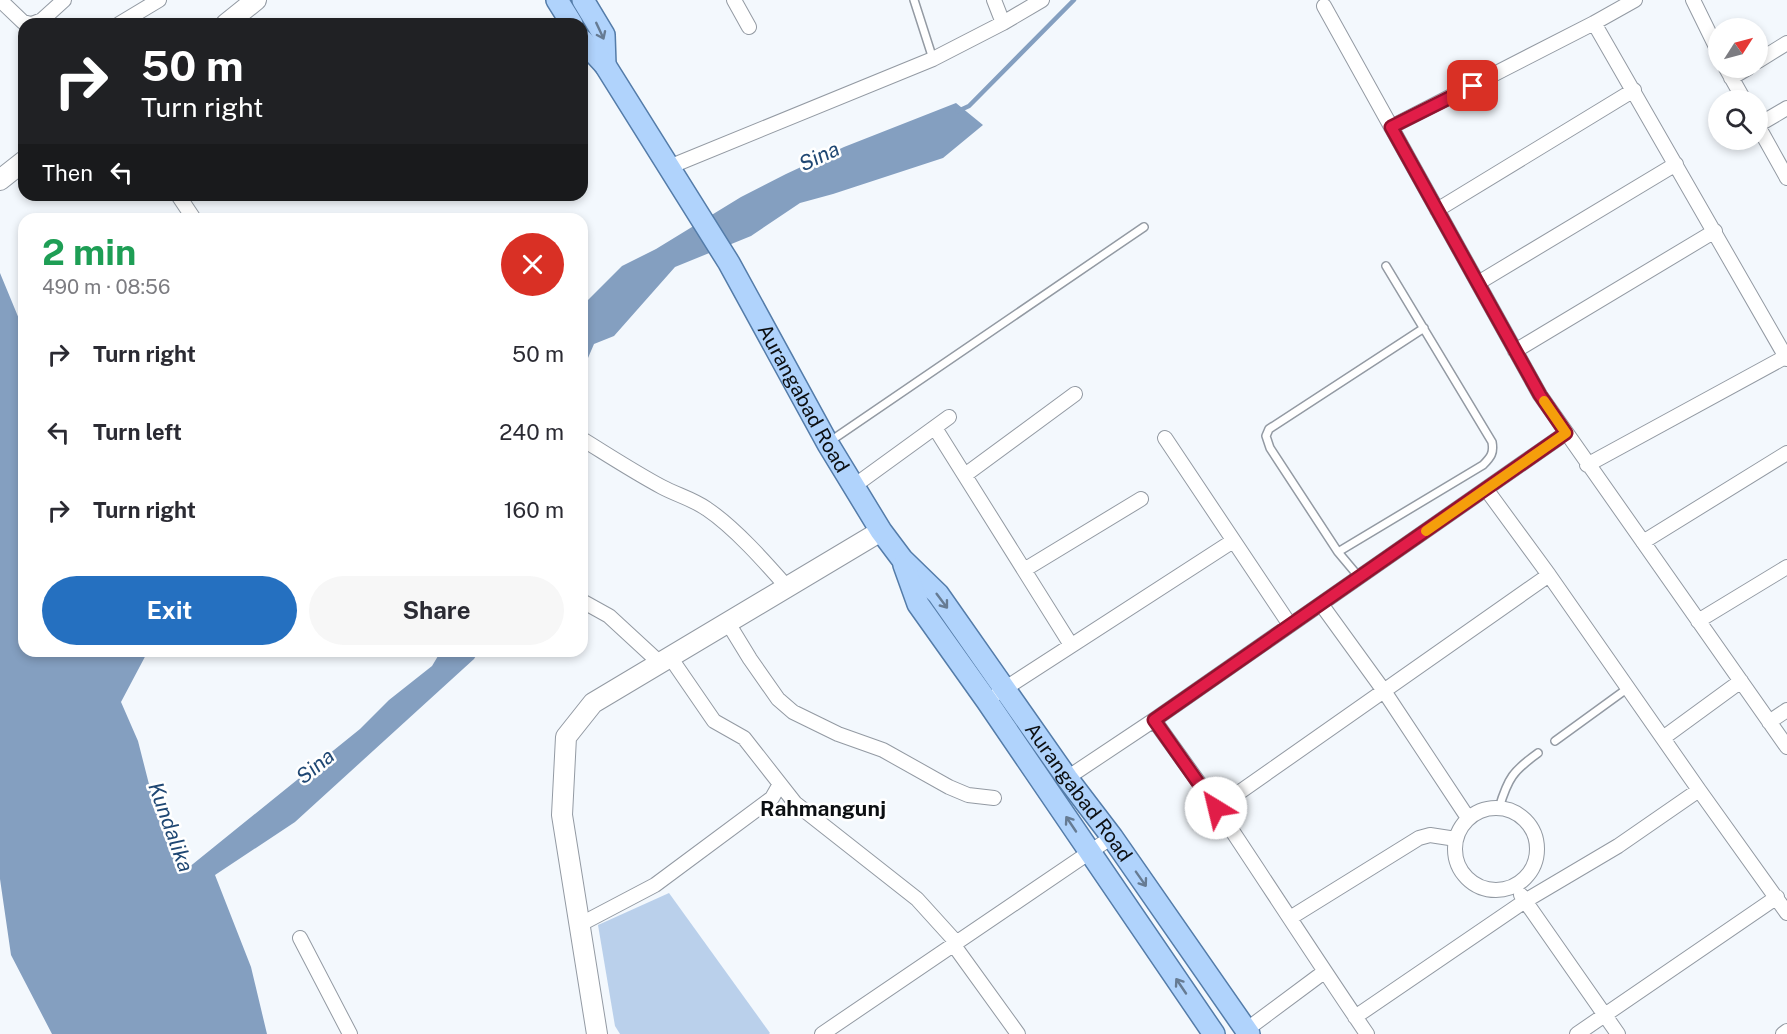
<!DOCTYPE html>
<meta charset="utf-8">
<style>
:root{--surface:#fff;--page:#f7f7f7;--text:#2b2b33;--muted:#7c7c81;--accent:#2570c0}
body{margin:0;font-family:"Public Sans",sans-serif;background:var(--page);color:var(--text);height:100vh;display:flex;flex-direction:column;font-size:22px;white-space:nowrap}
*{box-sizing:border-box;margin:0}
p{font-size:20px;color:var(--muted)}
.icon{flex:none;width:33px;height:33px;fill:none;stroke:currentColor;stroke-width:2;stroke-linecap:round;stroke-linejoin:round}
.map{position:relative;flex:1;overflow:hidden}
.sheet{position:absolute;left:18px;top:213px;width:570px;height:444px;display:flex;flex-direction:column;background:var(--surface);border-radius:18px;box-shadow:0 3px 9px #0003}
.sheet>*{flex:none}
.hud{position:absolute;left:18px;top:18px;width:570px;height:183px;border-radius:18px;box-shadow:0 3px 9px #0003;background:#202124;color:#fff;overflow:hidden}
.needle{width:39px;rotate:54deg}
.fabs{position:absolute;left:1708px;top:18px;display:grid;gap:12px}
.fabs a{display:grid;place-items:center;width:60px;height:60px;border-radius:50%;background:var(--surface);box-shadow:0 3px 9px #0003;font-size:30px}
.pin{position:absolute;display:grid;place-items:center;width:51px;height:51px;color:#fff;margin:-26px;border-radius:12px;box-shadow:0 3px 9px #0006}
.me{position:absolute;width:66px;margin:-33px;rotate:324deg;stroke-linejoin:round;filter:drop-shadow(0 0 4px #0008)}
.turn{display:flex;align-items:center;gap:21px;height:126px;padding:0 24px;font-size:27px}
.turn .icon{width:78px;height:78px;stroke-width:2.5}
.turn b{display:block;font-size:42px;line-height:51px}
.then{display:flex;align-items:center;height:57px;padding:0 24px;background:#0003;gap:12px;font-size:22px}
.round{display:grid;place-items:center;flex:none;width:63px;height:63px;border-radius:32px;background:var(--page)}
.overview{display:flex;align-items:center;justify-content:space-between;height:102px;padding:0 24px}
h1{font-size:36px;font-weight:700;line-height:45px;color:#1e9e55}
.action{display:flex;gap:12px;margin-top:auto;padding:12px 24px}
.action a{flex:1;height:69px;border-radius:36px;background:var(--accent);color:#fff;font-size:24px;font-weight:700;line-height:69px;text-align:center}
.action a+a{background:var(--page);color:var(--text)}
ul{padding:0;list-style:none}
li{display:flex;align-items:center;gap:18px;height:78px;padding:0 24px}
li div{flex:1}
li b{display:block;font-size:22px}
li em{font-style:normal}
.map>svg:first-child{display:block}
.green{fill:#bad0eb}
.water{fill:#849fc0}
.lines{fill:none;stroke-linecap:round;stroke-linejoin:round}
.stream{stroke:#849fc0;stroke-width:4.5}
.lane-casing{stroke:#939aa3;stroke-width:10}
.street-casing{stroke:#939aa3;stroke-width:16}
.secondary-casing{stroke:#939aa3;stroke-width:22}
.primary-casing{stroke:#547ca9;stroke-width:24}
.lane{stroke:#fff;stroke-width:7}
.street{stroke:#fff;stroke-width:14}
.secondary{stroke:#fff;stroke-width:20}
.primary{stroke:#b0d3fc;stroke-width:21}
.oneway{stroke:#667b93}
.route-casing{stroke:#92132f;stroke-width:15}
.route{stroke:#e11d48;stroke-width:10}
.slow{stroke:#f59e0b;stroke-width:10}
.labels{text-anchor:middle;dominant-baseline:central;stroke-width:5;stroke-linejoin:round;paint-order:stroke}
.street-label{font-size:20px;fill:#0c0f12;stroke:#fff}
.water-label{font-size:21px;font-style:italic;fill:#1f4773;stroke:#fff}
.neighbourhood-label{font-size:21px;font-weight:bold;fill:#0c0f12;stroke:#fff}
</style>
<div class="map">
<svg width="1787" height="1034" viewBox="0 0 1787 1034">
<rect width="100%" height="100%" fill="#f3f8fd"/>
<path class="green" d="M669,893L770,1033L769,1034H620L615,1026L598,925Z"/>
<path class="water" d="M956,103L983,125L943,158L833,194L800,203L751,236L675,267L614,336L594,344L582,372V312L588,300L622,266L656,249L741,197L786,174L844,147Z
M0,273L24,331V651H148L121,702L138,741L152,796L181,870L188,868L360,729L389,700L432,666L441,651H479L474,659L295,822L215,875L251,967L267,1034H52L11,955L0,879Z"/>
<g class="lines">
<path class="stream" d="M958,111L969,106L1074,0"/>
<g class="lane-casing">
<path id="lane" d="M914,0L933,59
M829,442L1144,227
M1338,552L1483,465C1491,457 1494,453 1492,442L1386,266
M1359,577L1338,552L1270,448L1266,436L1269,429L1424,328
M1555,741L1628,688
M1499,808C1508,778 1513,771 1538,753"/>
</g>
<g class="street-casing">
<path id="street" d="M0,0L23,22L31,24
M734,0L749,27
M994,0L1003,23
M1693,0L1719,53
M1324,6L1540,395L1787,747
M1594,23L1787,359
M32,24L42,20L64,0
M119,24L159,0
M1758,61L1787,43
M1726,68L1744,100
M1731,78L1748,68
M1758,125L1787,108
M1758,126L1787,178
M1391,127L1594,23L1635,0
M669,167L933,59L1003,23L1042,0
M178,195L194,219
M1437,210L1634,90
M1478,283L1676,164
M1515,351L1715,231
M935,428L1071,645
M1165,438L1290,625
M582,439C608,455 634,472 662,487C677,495 693,499 707,509C735,528 765,562 787,587
M1587,465L1787,356
M965,475L1075,394
M854,486L949,417
M1486,489L1549,575
M1643,542L1787,453
M1024,570L1141,499
M582,601L609,616L660,663
M1321,604L1384,691L1468,818
M1698,621L1787,567
M728,623L750,659L778,699L793,712L838,734L883,750L949,787L968,795L994,798
M670,657L714,721L744,738L795,803L917,899L956,942
M998,693L1233,541
M1154,720L1217,808
M1769,722L1787,710
M1663,738L1741,681
M1067,778L1154,720L1566,433
M1455 849a41 41 0 1 1 82 0a41 41 0 1 1-82 0Z
M1521,895L1618,1034
M1290,918L1419,838L1430,835L1456,839
M579,925L655,885L772,798L780,784
M300,938L350,1034
M953,944L1018,1034
M1355,1017L1525,901L1618,846L1699,790
M1246,1030L1324,972
M822,1034L1112,837
M1367,1034C1316,959 1267,883 1217,808L1549,575L1699,790L1787,913
M1577,1034L1777,897
M1783,1034L1787,1031"/>
</g>
<g class="secondary-casing">
<path id="secondary" d="M226,24L256,0
M0,180L24,161
M597,1034L562,815L566,737L593,703L881,531"/>
</g>
<g class="primary-casing">
<g id="primary">
<path d="M557,0L572,24"/>
<path d="M583,0L604,35L605,65"/>
<path id="s1" d="M582,40L605,65L729,263L828,444L881,531L902,559L938,594L1067,778L1112,837L1249,1034"/>
<path d="M904,565L918,604L987,701L1214,1034"/>
</g>
</g>
<use href="#lane" class="lane"/>
<use href="#street" class="street"/>
<use href="#secondary" class="secondary"/>
<use href="#primary" class="primary"/>
</g>
<defs><path id="oneway-shaft" d="M-6 0H5M1.5-3L5.5 0L1.5 3" fill="none" stroke-width="1.6" stroke-linecap="round" stroke-linejoin="round" transform="scale(1.5)"/></defs>
<g class="oneway">
<use href="#oneway-shaft" transform="translate(600 31) rotate(65)"/>
<use href="#oneway-shaft" transform="translate(942 601) rotate(53)"/>
<use href="#oneway-shaft" transform="translate(1071 824) rotate(-124)"/>
<use href="#oneway-shaft" transform="translate(1141 879) rotate(55)"/>
<use href="#oneway-shaft" transform="translate(1181 986) rotate(-124)"/>
</g>
<g class="lines">
<g class="route-casing">
<path id="route" d="M1216,808L1154,720L1566,433L1540,395L1391,127L1473,86"/>
</g>
<use href="#route" class="route"/>
<path class="slow" d="M1426,531L1566,433L1544,401"/>
</g>
<g class="labels">
<g class="street-label">
<text stroke="none"><textPath href="#s1" startOffset="422">Aurangabad Road</textPath></text>
<text stroke="none"><textPath href="#s1" startOffset="904">Aurangabad Road</textPath></text>
</g>
<g class="water-label">
<text transform="translate(819 156) rotate(-25)">Sina</text>
<text transform="translate(315 766) rotate(-39)">Sina</text>
<text transform="translate(171 827) rotate(70)">Kundalika</text>
</g>
<g class="neighbourhood-label">
<text x="823" y="808">Rahmangunj</text>
</g>
</g>
</svg>
<div class="fabs">
<a><svg class="needle" viewBox="-14 -14 28 28"><path d="M0-13l5 13h-10z" fill="#e53935"/><path d="M0 13l5-13h-10z" fill="#7c7c81"/></svg></a>
<a><svg class="icon" aria-label="search" viewBox="0 0 24 24"><circle cx="10" cy="10" r="6"/><path d="M15 15l6 6"/></svg></a>
</div>
<div class="pin" style="left:1473px;top:86px;background:#d93025"><svg class="icon" aria-label="arrive" viewBox="0 0 24 24"><path d="M6 21V4h12l-3 4 3 4H6"/></svg></div>
<svg class="me" style="left:1216px;top:808px" viewBox="-20 -20 40 40"><circle r="19" fill="#fff"/><path d="M0-13L10 11 0 6-10 11z" fill="#e11d48"/></svg>
<div class="hud">
<div class="turn"><svg class="icon" aria-label="right" viewBox="0 0 24 24"><path d="M7 20v-9h11M14 6l5 5-5 5"/></svg><div><b>50 m</b>Turn right</div></div>
<div class="then">Then<svg class="icon" aria-label="left" viewBox="0 0 24 24"><path d="M17 20v-9H6M10 6l-5 5 5 5"/></svg></div>
</div>
<section class="sheet">
<div class="overview"><div><h1>2 min</h1><p>490 m · 08:56</p></div><a class="round" style="background:#d93025;color:#fff"><svg class="icon" aria-label="close" viewBox="0 0 24 24"><path d="M6 6l12 12M18 6L6 18"/></svg></a></div>
<ul>
<li><svg class="icon" aria-label="right" viewBox="0 0 24 24"><path d="M7 20v-9h11M14 6l5 5-5 5"/></svg><div><b>Turn right</b></div><em>50 m</em></li>
<li><svg class="icon" aria-label="left" viewBox="0 0 24 24"><path d="M17 20v-9H6M10 6l-5 5 5 5"/></svg><div><b>Turn left</b></div><em>240 m</em></li>
<li><svg class="icon" aria-label="right" viewBox="0 0 24 24"><path d="M7 20v-9h11M14 6l5 5-5 5"/></svg><div><b>Turn right</b></div><em>160 m</em></li>
</ul>
<div class="action"><a>Exit</a><a>Share</a></div>
</section>
</div>
